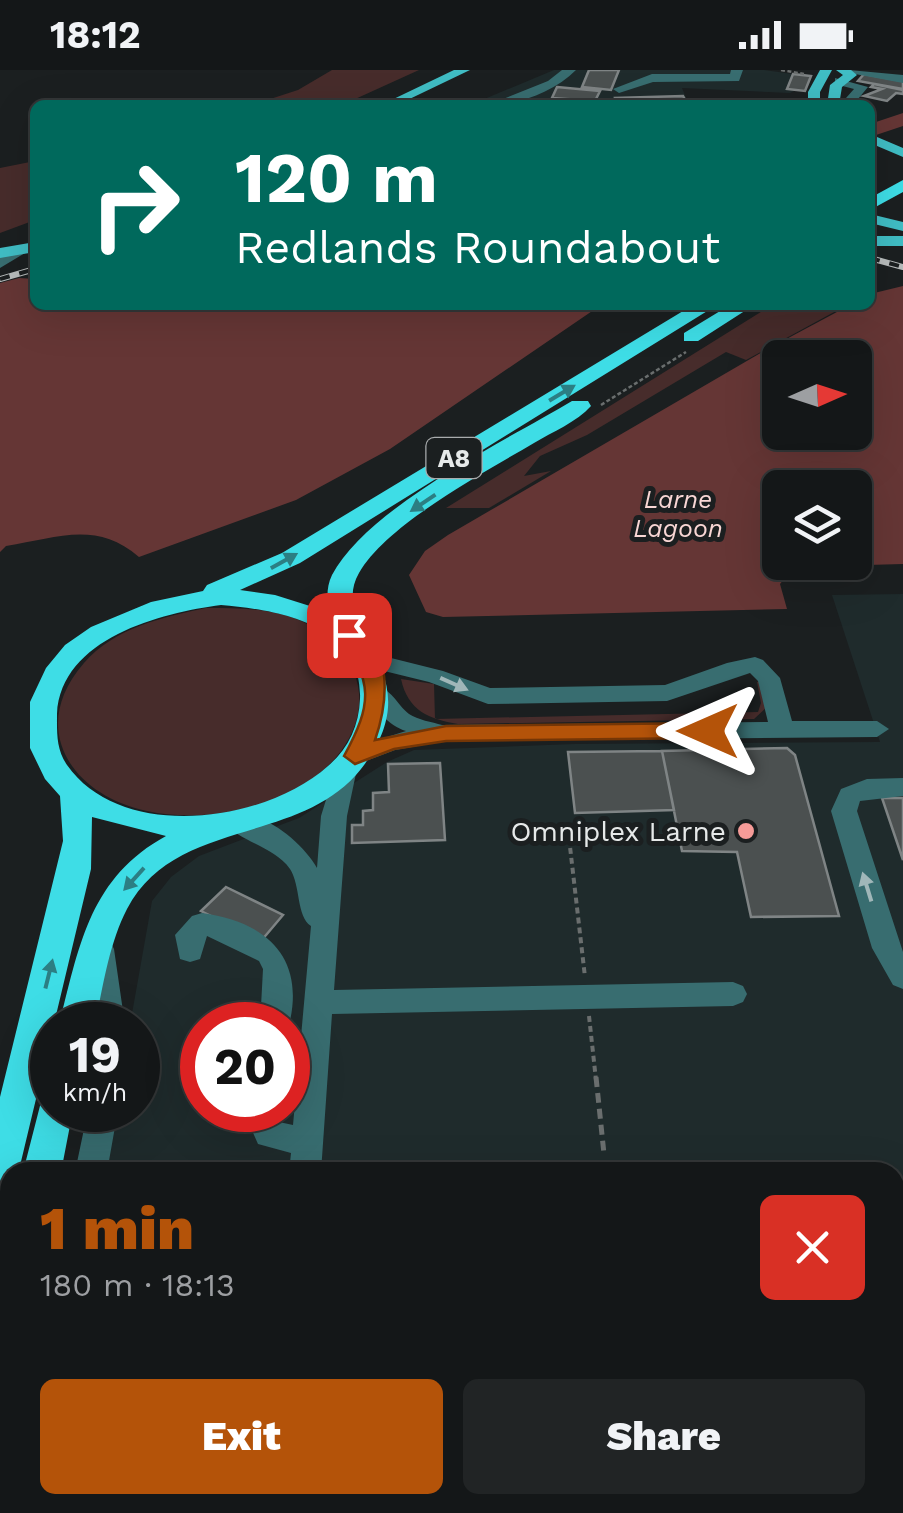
<!DOCTYPE html>
<meta charset="utf-8">
<style>
:root{--surface:#141718;--page:#212425;--text:#f1f3f6;--muted:#9d9fa2;--line:#333637;--accent:#b45309}
body{margin:0;font-family:"Work Sans",sans-serif;background:var(--page);color:var(--text);height:100vh;display:flex;flex-direction:column;font-size:38px;white-space:nowrap}
*{box-sizing:border-box;margin:0}
p{font-size:32px;color:var(--muted)}
.icon{flex:none;width:55px;height:55px;fill:none;stroke:currentColor;stroke-width:2;stroke-linecap:round;stroke-linejoin:round}
.map{position:relative;flex:1;overflow:hidden}
.side{position:absolute;left:0px;top:1092px;width:905px;height:352px;display:flex;flex-direction:column;background:var(--surface);border-radius:30px 30px 0 0;box-shadow:0 10px 40px #0002,0 0 0 2px var(--line)}
.side>*{flex:none}
.hud{position:absolute;left:30px;top:30px;width:845px;height:210px;border-radius:15px;box-shadow:0 10px 40px #0002,0 0 0 2px var(--line);background:#00695c;color:#fff;overflow:hidden}
.needle{width:65px;rotate:87deg}
.controls{position:absolute;left:762px;top:270px;display:grid;gap:20px}
.controls a{display:grid;place-items:center;width:110px;height:110px;border-radius:15px;background:var(--surface);box-shadow:0 10px 40px #0002,0 0 0 2px var(--line);font-size:50px}
.speed{position:absolute;left:30px;top:932px;display:flex;gap:20px;font-size:50px;font-weight:700;text-align:center}
.speed>*{display:grid;place-content:center;width:130px;height:130px;border-radius:50%;background:var(--surface);box-shadow:0 10px 40px #0002,0 0 0 2px var(--line);line-height:1}
.speed small{font-size:25px;font-weight:400}
.speed .limit{border:15px solid #d22;background:#fff;color:#111}
.pin{position:absolute;display:grid;place-items:center;width:85px;height:85px;color:#fff;margin:-42px;border-radius:20px;box-shadow:0 5px 15px #0006}
.me{position:absolute;width:110px;margin:-55px;rotate:270deg;stroke-linejoin:round;filter:drop-shadow(0 0 8px #0008)}
.turn{display:flex;align-items:center;gap:35px;height:210px;padding:0 40px;font-size:45px}
.turn .icon{width:130px;height:130px;stroke-width:2.5}
.turn b{display:block;font-size:70px;line-height:85px}
.round{display:grid;place-items:center;flex:none;width:105px;height:105px;border-radius:15px;background:var(--page)}
.head{display:flex;align-items:center;justify-content:space-between;height:170px;padding:0 40px}
h1{font-size:60px;font-weight:800;line-height:75px;color:var(--accent)}
.action{display:flex;gap:20px;margin-top:auto;padding:20px 40px}
.action a{flex:1;height:115px;border-radius:15px;background:var(--accent);color:#fff;font-size:40px;font-weight:800;line-height:115px;text-align:center}
.action a+a{background:var(--page);color:var(--text)}
.status{display:flex;justify-content:space-between;align-items:center;height:70px;padding:0 50px;background:var(--surface);direction:ltr}
.status svg{height:28px;fill:currentColor}
.map>svg:first-child{display:block}
.built{fill:#1f2b2c;fill-rule:evenodd}
.green{fill:#472c2b}
.water{fill:#653635;fill-rule:evenodd}
.lines{fill:none;stroke-linecap:round;stroke-linejoin:round}
.river{fill:#653635;fill-rule:evenodd}
.building{fill:#4b5050;stroke:#7f8485;stroke-width:2.5}
.path-far2{stroke:#6a6e6e;stroke-width:2.5;stroke-dasharray:4 2.5;stroke-linecap:butt}
.path-far1{stroke:#6a6e6e;stroke-width:4;stroke-dasharray:6 4;stroke-linecap:butt}
.path{stroke:#6a6e6e;stroke-width:5;stroke-dasharray:10 6;stroke-linecap:butt}
.minor{fill:#386d70;fill-rule:evenodd}
.major{fill:#40bdc4;fill-rule:evenodd}
.highway{fill:#3edde6;fill-rule:evenodd}
.rail-casing{stroke:#b8bcbc;stroke-width:6}
.rail{stroke:#1b1f20;stroke-width:4;stroke-dasharray:10;stroke-linecap:butt}
.oneway{fill:#2c7e83}
.oneway2{fill:#a0b7b9}
.route{fill:#b45309;stroke:#753606;stroke-width:2.5}
.poi-dot{fill:#f59b98;stroke:#1b1f20;stroke-width:4}
.labels{text-anchor:middle;dominant-baseline:central;stroke-width:10;stroke-linejoin:round;paint-order:stroke}
.shield{fill:#1b1f20;stroke:#a9acad;stroke-width:2.5}
.shield-label{font-size:25px;font-weight:bold;fill:#e6e9e9}
.far-water-label{font-size:25px;font-style:italic;fill:#f9d7d5;stroke:#1b1f20}
.poi-label{font-size:28px;fill:#e6e9e9;stroke:#1b1f20;text-anchor:end}
</style>
<div class="status"><b>18:12</b><svg viewBox="0 0 49 12"><path d="M0 12V9h3v3zM5 12V6h3v6zM10 12V3h3v9zM15 12V0h3v12zM26 1h20v11H26zM47 4h2v5h-2z"/></svg></div>
<div class="map">
<svg width="903" height="1443" viewBox="0 0 903 1443">
<rect width="100%" height="100%" fill="#1b1f20"/>
<path class="built" d="M554,0H764L793,4L796,20L790,23L682,18L689,35H470Z
M903,524V1443H51L52,1435H895V1102H104L115,1040H138V955H130L152,831L171,807L199,786L299,748L387,692L414,680L575,674L880,672L832,525ZM202,955H288V1040H202Z"/>
<path class="green" d="M332,0H419L342,35H252L298,20Z
M35,91V150L0,163V98Z
M772,235H847L746,290L726,282L587,365L540,386L524,406L551,401L489,438H446Z
M206,538C234,538 261,538 288,546C350,566 382,625 341,681C301,735 210,755 147,741C71,725 27,658 84,593C114,558 163,547 206,538Z
M401,609L434,614L435,649L758,642L761,633L757,612L761,611L768,636L754,649L458,654C429,649 408,641 401,609Z"/>
<path class="water" d="M19,208L35,209V235H601L390,379L296,430L139,487C96,450 57,468 6,476L0,482V213Z
M903,216V494L794,497L780,514L787,539L443,547L426,542L409,505L425,481L448,465L764,281L850,235H870V224ZM780,288H855V362H780ZM780,418H855V492H780Z"/>
<g class="lines">
<path class="river" d="M903,43V56L870,67V54Z"/>
</g>
<path class="building" d="M589,0H619L611,20L582,17Z
M793,4L811,6L805,21L787,19Z
M864,4L903,11V19L858,11Z
M874,14L903,20V24L896,23L887,31L864,26L882,19L871,17Z
M557,17L600,21L595,31L552,28Z
M683,26L688,35H612L611,32H616L615,28Z
M787,678L795,685L839,846L751,847L737,782L682,781L662,681Z
M662,681L674,740L575,743L568,682Z
M440,693L445,770L352,773V755H363V741L373,740V723L389,722L388,694Z
M882,728H903V790Z
M226,817L283,845L261,871L201,841Z
M83,1435H175L174,1443H82Z"/>
<g class="lines">
<path class="path-far2" d="M781,0L804,4
M601,335L686,282"/>
<path class="path-far1" d="M569,768L585,907
M589,946L596,1010"/>
<path class="path" d="M596,1007L604,1084"/>
<path class="minor" d="M562,0H576C554,22 519,35 488,35L548,11Z
M731,0H743L739,11L653,12L619,23L613,19L652,4H730Z
M849,0L903,5V13L855,4Z
M835,8L868,17L853,35H828V29L846,28L854,19L835,14Z
M17,177L30,180L0,198V187Z
M363,573L391,588L443,601L490,618L665,615L727,593L755,587L763,590L780,608L792,651H877L889,659L877,667L446,671L395,680L358,694L347,746L334,920L733,912L743,916L747,924L743,932L733,936L332,944L321,1102H289L291,1083L258,1074L243,1040H273L279,1052L293,1055L311,856C296,846 301,816 290,799C274,776 237,771 226,753L230,746C261,737 303,773 317,798L321,746L338,691L345,689L346,680L406,661C389,656 375,639 365,624L369,618C390,613 395,633 409,644C418,650 432,652 442,655L768,652L758,611L750,603L667,631L488,634L429,612L376,599L352,580Z
M903,708V726L860,731L857,741L903,882V919L893,915L872,878L831,741L841,719L867,709Z
M202,843C269,852 307,890 288,959V955H260L263,899L259,891L207,866L200,889L190,892L180,889L175,865L192,846Z
M100,868L110,871L114,879L125,955H95L86,879L90,871Z
M88,1040H118L107,1102H75Z
M895,1421H903V1443H720L723,1435H895Z
M10,1435H48L47,1443H9Z
M261,1435H299V1443H261Z"/>
<path class="major" d="M454,0H470L397,35H381Z
M820,0H832L820,22V35H808V22Z
M836,0H851L857,5L842,17L839,35H827L830,15L843,5Z
M870,64L903,78V87L870,73Z
M870,144L903,152V161L870,153Z
M870,166H903V176H870Z
M35,172V182L0,188V178Z"/>
<path class="highway" d="M903,110V122L870,140V128Z
M693,235H717L300,493L240,520L275,525L329,542C327,530 326,517 332,505C368,437 505,371 572,331H588L591,336C577,352 552,362 534,373C485,402 387,454 359,503C326,560 437,602 361,699C300,776 175,747 127,839C109,874 103,916 95,955H59C79,877 89,808 166,766L92,747L91,799L19,1100L10,1102V1114L0,1118V1027L63,771L60,726L45,709L30,678V632L46,598L65,575L91,557L151,532L203,521L207,515L282,483ZM221,535C280,540 363,555 360,629C359,656 348,679 328,696C266,752 122,773 67,695C56,679 57,662 57,644C61,568 161,543 221,535Z
M730,235H754L698,271H684V263Z
M52,1024V1040H73L61,1102H23L42,1028Z
M10,1233V1319L0,1323V1237Z"/>
<g class="rail-casing">
<path id="rail" d="M870,188L903,197
M0,209L35,199"/>
</g>
<use href="#rail" class="rail"/>
</g>
<defs><path id="oneway-solid" d="M-6-.8H1V-3.2L6.5 0L1 3.2V.8H-6Z" transform="scale(2.5)"/></defs>
<g class="oneway">
<use href="#oneway-solid" transform="translate(562 323) rotate(-31)"/>
<use href="#oneway-solid" transform="translate(423 433) rotate(146)"/>
<use href="#oneway-solid" transform="translate(284 491) rotate(-29)"/>
<use href="#oneway-solid" transform="translate(134 809) rotate(132)"/>
<use href="#oneway-solid" transform="translate(49 904) rotate(-76)"/>
</g>
<g class="oneway2">
<use href="#oneway-solid" transform="translate(454 614) rotate(24)"/>
<use href="#oneway-solid" transform="translate(867 817) rotate(-107)"/>
</g>
<path class="route" d="M349,558C396,573 387,635 375,670L446,656L708,653L719,661L708,668L446,671L394,679L355,694L344,686C373,633 373,612 339,565Z"/>
<circle class="poi-dot" cx="746" cy="761" r="10"/>
<g class="labels">
<rect class="shield" x="426.5" y="368" width="55" height="40" rx="8"/>
<g class="shield-label">
<text x="454" y="388">A8</text>
</g>
<g class="far-water-label">
<text x="678" y="429">Larne<tspan x="678" dy="29">Lagoon</tspan></text>
</g>
<g class="poi-label">
<text x="726" y="761">Omniplex Larne</text>
</g>
</g>
</svg>
<div class="controls">
<a><svg class="needle" viewBox="-14 -14 28 28"><path d="M0-13l5 13h-10z" fill="#e53935"/><path d="M0 13l5-13h-10z" fill="#9d9fa2"/></svg></a>
<a><svg class="icon" aria-label="layers" viewBox="0 0 24 24"><path d="M12 4l9 5-9 5-9-5zM3 14l9 5 9-5"/></svg></a>
</div>
<div class="speed"><div>19<small>km/h</small></div><div class="limit">20</div></div>
<div class="pin" style="left:349px;top:565px;background:#d93025"><svg class="icon" aria-label="arrive" viewBox="0 0 24 24"><path d="M6 21V4h12l-3 4 3 4H6"/></svg></div>
<svg class="me" style="left:708px;top:661px" viewBox="-20 -20 40 40"><path d="M0-17L14 15 0 8-14 15z" fill="#b45309" stroke="#fff" stroke-width="4"/></svg>
<div class="hud">
<div class="turn"><svg class="icon" aria-label="right" viewBox="0 0 24 24"><path d="M7 20v-9h11M14 6l5 5-5 5"/></svg><div><b>120 m</b>Redlands Roundabout</div></div>
</div>
<section class="side">
<div class="head"><div><h1>1 min</h1><p>180 m · 18:13</p></div><a class="round" style="background:#d93025;color:#fff"><svg class="icon" aria-label="close" viewBox="0 0 24 24"><path d="M6 6l12 12M18 6L6 18"/></svg></a></div>
<div class="action"><a>Exit</a><a>Share</a></div>
</section>
</div>
